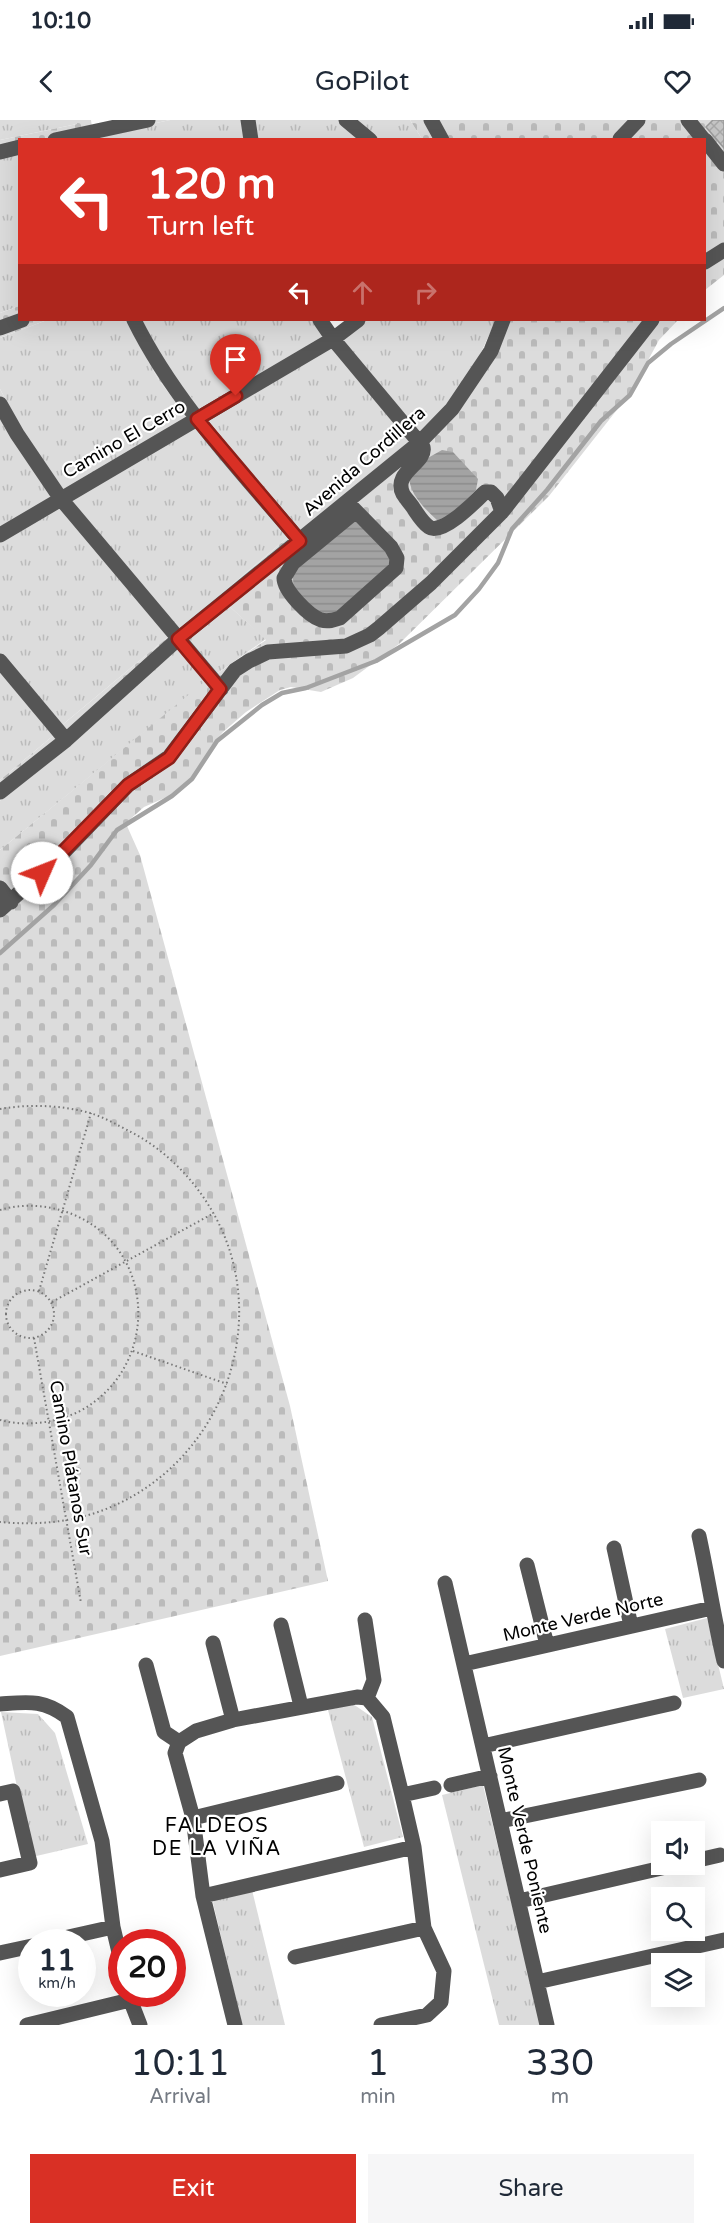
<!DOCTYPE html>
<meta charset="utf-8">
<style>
:root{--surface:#fff;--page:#f6f6f7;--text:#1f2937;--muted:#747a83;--accent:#d93025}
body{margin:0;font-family:"Varela Round",sans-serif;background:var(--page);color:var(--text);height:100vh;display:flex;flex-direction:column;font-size:22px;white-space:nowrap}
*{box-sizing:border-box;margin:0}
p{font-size:20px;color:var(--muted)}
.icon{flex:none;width:33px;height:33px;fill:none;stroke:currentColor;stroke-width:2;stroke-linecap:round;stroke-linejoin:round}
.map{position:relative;height:1905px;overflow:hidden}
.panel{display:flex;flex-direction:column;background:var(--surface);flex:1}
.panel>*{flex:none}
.banner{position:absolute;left:18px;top:18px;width:688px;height:183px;border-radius:0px;box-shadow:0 6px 24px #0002;background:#d93025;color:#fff;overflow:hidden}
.tools{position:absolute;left:651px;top:1701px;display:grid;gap:12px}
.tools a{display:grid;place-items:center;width:54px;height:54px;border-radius:0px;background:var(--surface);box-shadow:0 6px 24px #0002;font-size:30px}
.speed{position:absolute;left:18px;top:1809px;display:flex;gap:12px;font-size:30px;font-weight:700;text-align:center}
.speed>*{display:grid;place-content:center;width:78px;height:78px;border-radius:50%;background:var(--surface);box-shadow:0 6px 24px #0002;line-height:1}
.speed small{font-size:15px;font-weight:400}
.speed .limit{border:9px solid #d22;background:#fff;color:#111}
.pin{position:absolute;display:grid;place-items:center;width:51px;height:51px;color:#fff;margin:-62px -26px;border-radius:50% 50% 50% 0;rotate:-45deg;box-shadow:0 0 6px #0007}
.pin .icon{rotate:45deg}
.me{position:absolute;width:66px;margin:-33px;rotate:46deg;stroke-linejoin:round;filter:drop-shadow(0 0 4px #0008)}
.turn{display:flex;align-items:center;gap:21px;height:126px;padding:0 30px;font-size:27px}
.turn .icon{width:78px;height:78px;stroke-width:2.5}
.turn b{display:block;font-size:42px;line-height:51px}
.lanes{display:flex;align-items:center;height:57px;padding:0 30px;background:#0003;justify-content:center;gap:30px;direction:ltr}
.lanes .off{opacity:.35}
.eta{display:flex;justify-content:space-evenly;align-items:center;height:102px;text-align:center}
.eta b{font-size:36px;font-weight:600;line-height:42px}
.button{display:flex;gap:12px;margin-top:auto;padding:12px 30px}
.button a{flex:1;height:69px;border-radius:0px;background:var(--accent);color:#fff;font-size:24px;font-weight:600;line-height:69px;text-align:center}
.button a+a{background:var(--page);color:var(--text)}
.status{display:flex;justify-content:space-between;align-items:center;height:42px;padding:0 30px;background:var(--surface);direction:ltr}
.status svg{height:16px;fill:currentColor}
header{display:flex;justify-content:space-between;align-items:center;height:78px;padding:0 30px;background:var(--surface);font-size:27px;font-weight:600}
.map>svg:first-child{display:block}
.grass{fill:url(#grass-tufts)}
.cemetery{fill:url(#cemetery-stones);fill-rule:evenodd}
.water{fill:url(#water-rules)}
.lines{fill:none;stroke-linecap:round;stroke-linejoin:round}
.stream{stroke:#a3a3a3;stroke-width:4.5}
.building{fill:url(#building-cross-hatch);stroke:#999;stroke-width:1.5}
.path{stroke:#777;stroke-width:2;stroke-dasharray:1.5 3;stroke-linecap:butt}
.minor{stroke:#555;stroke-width:15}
.route-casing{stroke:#8d1f18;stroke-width:15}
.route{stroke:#d93025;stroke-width:10}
.labels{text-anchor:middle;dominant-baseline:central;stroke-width:4.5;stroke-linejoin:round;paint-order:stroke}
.street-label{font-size:18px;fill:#000;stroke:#fff}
.neighbourhood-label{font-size:20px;letter-spacing:1.5px;fill:#000;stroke:#fff}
</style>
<div class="status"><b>10:10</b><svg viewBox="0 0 49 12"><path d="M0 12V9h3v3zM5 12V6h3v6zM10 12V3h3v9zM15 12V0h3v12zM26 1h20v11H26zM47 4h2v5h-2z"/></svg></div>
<header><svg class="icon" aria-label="back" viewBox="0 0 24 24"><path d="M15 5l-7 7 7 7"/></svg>GoPilot<svg class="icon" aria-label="heart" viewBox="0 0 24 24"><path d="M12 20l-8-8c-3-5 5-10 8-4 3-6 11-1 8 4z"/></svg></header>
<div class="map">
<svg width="724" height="1905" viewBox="0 0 724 1905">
<defs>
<pattern id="grass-tufts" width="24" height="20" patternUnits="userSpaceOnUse" patternTransform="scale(1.5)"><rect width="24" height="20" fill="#dcdcdc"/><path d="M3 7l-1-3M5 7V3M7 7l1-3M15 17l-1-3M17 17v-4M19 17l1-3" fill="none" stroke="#bbb"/></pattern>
<pattern id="cemetery-stones" width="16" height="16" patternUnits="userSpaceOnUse" patternTransform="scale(1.5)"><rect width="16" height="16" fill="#dcdcdc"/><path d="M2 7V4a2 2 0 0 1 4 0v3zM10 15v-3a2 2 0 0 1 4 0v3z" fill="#bbb"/></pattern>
<pattern id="water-rules" width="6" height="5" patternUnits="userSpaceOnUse" patternTransform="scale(1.5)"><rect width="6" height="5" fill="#a3a3a3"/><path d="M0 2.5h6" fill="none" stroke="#8b8b8b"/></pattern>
<pattern id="building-cross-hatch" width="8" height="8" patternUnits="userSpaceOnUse" patternTransform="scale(1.5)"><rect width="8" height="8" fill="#c4c4c4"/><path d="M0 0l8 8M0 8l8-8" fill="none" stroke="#a7a7a7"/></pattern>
</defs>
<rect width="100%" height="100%" fill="#fff"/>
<path class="grass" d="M0,0H77V4L0,20Z
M170,0H244L247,19L91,20V17Z
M253,0H338L355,9L365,19H256Z
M356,0H410L422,19H375Z
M19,27V186L0,193V31Z
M47,200H126L158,259L189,299L64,371L18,303L0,269V218Z
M142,200H316L326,215L200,291L158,232Z
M365,200H496L479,237L444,292L420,313L341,222Z
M330,224L414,320L300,411L206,298Z
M0,290L54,378L0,410Z
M192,305L288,417L178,511L68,379Z
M59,384L168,517L61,606L0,533V420Z
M229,486L266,519L215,555L186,520Z
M180,525L209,559L0,730V681Z
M0,552L54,615L0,660Z
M707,1498L724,1569L683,1578L665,1509Z
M353,1584L372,1597L403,1717L364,1727L328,1590Z
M1,1592L38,1594L55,1613L88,1724L32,1737Z
M483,1665L541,1905H499L442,1675Z
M252,1770L285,1905H242L213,1783L216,1778Z"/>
<path class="cemetery" d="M77,0H91L92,7L128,0H170L91,17L20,20L19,27L0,31V20L77,4Z
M410,0H724V155L705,170V20L422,19Z
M19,186L20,200H47L0,218V193Z
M126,200H142L158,232L201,290L325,215L316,200H325L335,214L353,200H365L341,222L420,313C456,284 479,242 496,200H678L659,220L631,272L549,376L399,524L353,558L321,572L291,567L280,570L246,592L223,612L211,626L195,656L186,666L176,673L144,687L128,701L127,706L140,735L290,1286L328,1461L0,1536V730L209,558L179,525L0,681V660L54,615L0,552V533L61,606L168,517L59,384L0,420V410L54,378L0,290V269L18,303L64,371L189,299L158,259ZM330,224L413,320L300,410L206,298ZM192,305L288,417L178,511L69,379ZM229,486L266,520L215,555L186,520Z"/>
<path class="water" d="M442,330L453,332L478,359L476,370L449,398L438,401C425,389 409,374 409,356L426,339Z
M349,402H357L370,408L391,438L390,449L341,493L319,495L294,468L292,450Z"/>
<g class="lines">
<path class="stream" d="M0,833L54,785L91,745L117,710L172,676L192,659L217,621L262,585L282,573L306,568L376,541L455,495L479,469L498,443L512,409L547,370L601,301L630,275L648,243L671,224L724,188"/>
</g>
<path class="building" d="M713,0H724V28L706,7Z"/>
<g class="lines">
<path class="path" d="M0,989C28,984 62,985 90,993C104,997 119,1006 131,1012C173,1034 206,1072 224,1115C269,1224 210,1353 98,1392C66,1403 34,1405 0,1402
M0,1090C24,1083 49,1085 72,1094C158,1129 160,1248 80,1291C56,1303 26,1307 0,1300
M6 1194a24 24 0 1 1 48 0a24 24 0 1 1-48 0Z
M39,1171L91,993
M52,1182L214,1093
M34,1218L81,1483
M133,1231L227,1264"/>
<path class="minor" d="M248,0L251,20
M346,0L370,20
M431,0L442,20
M688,0L704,20
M620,19L638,0
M55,20L148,0
M705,20L724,44
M0,32L20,27
M705,142L724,130
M134,200C175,283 241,351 300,421
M320,200L333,219L423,327C427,343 392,352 403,374C406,379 411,384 414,389C418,395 423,403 429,407C442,416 476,381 485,372H491L497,378L502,392
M0,208L22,200
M0,284L17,314L61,379L221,569
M347,382L391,427L397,438L396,448L340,498C334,500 328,502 321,500C309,496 284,471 284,458L293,443L355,392
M0,415L333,219L358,200
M0,541L66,620
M0,672L66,620L178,519L420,322L452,289L491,231L503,200
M0,768L11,782
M0,790L58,738L128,665L169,637L235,550L249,541L268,532L346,526L370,515L379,508L431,463L502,392L652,200
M699,1416C708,1457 714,1499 724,1541
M614,1428L631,1506
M527,1445L547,1525
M445,1463L547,1905
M365,1500L374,1560L367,1578
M281,1505L301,1586
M213,1523L233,1600
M464,1544L712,1488
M146,1545L164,1612L179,1622
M367,1578L383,1597L402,1675L414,1727L424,1808L444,1851L441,1882L427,1895L381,1905
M0,1584C28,1582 43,1579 67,1597L102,1721L113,1807L122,1845
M179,1622L175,1633L193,1698L203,1776L235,1905
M179,1622L196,1611L233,1600L357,1577L367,1578
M483,1626L674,1583
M451,1665L490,1656
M0,1674L13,1671L30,1743L0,1750
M402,1675L434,1668
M193,1698L337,1663
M500,1701L699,1660
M694,1741L720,1735
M203,1776L414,1727
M519,1781L679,1744
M46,1822L113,1807
M0,1833L32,1826
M295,1837L424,1808
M537,1862L724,1820
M128,1874L140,1905
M27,1905L130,1880"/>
</g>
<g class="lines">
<g class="route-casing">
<path id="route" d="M42,753L128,665L169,638L220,569L178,519L300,421L197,299L236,276"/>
</g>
<use href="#route" class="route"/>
</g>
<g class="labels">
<g class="street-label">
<text transform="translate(124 319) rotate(-30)">Camino El Cerro</text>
<text transform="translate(364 341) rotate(-41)">Avenida Cordillera</text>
<text transform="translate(71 1348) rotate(80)">Camino Plátanos Sur</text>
<text transform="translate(583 1497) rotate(-13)">Monte Verde Norte</text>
<text transform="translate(525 1720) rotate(77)">Monte Verde Poniente</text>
</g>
<g class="neighbourhood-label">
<text x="217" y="1706">FALDEOS<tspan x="217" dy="23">DE LA VIÑA</tspan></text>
</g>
</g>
</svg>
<div class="tools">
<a><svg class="icon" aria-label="sound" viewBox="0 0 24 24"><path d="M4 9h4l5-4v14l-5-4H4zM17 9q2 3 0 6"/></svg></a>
<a><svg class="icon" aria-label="search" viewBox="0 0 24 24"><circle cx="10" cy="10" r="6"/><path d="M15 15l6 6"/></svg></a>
<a><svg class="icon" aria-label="layers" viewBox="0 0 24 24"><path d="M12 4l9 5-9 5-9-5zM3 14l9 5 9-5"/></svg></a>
</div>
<div class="speed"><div>11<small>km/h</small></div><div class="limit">20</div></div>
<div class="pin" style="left:236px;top:276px;background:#d93025"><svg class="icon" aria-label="arrive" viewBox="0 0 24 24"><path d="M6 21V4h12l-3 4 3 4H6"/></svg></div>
<svg class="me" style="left:42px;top:753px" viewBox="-20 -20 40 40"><circle r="19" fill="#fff"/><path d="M0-13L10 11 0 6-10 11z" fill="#d93025"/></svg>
<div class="banner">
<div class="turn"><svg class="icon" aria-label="left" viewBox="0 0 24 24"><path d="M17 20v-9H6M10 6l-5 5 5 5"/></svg><div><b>120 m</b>Turn left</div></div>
<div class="lanes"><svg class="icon" aria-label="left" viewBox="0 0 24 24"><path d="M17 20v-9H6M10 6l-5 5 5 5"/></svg><svg class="icon off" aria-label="ahead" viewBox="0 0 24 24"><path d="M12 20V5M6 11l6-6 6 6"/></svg><svg class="icon off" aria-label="right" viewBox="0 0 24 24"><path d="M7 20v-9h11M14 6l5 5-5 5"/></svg></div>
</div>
</div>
<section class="panel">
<div class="eta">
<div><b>10:11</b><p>Arrival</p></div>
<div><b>1</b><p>min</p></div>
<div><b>330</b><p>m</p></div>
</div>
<div class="button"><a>Exit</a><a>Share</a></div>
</section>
